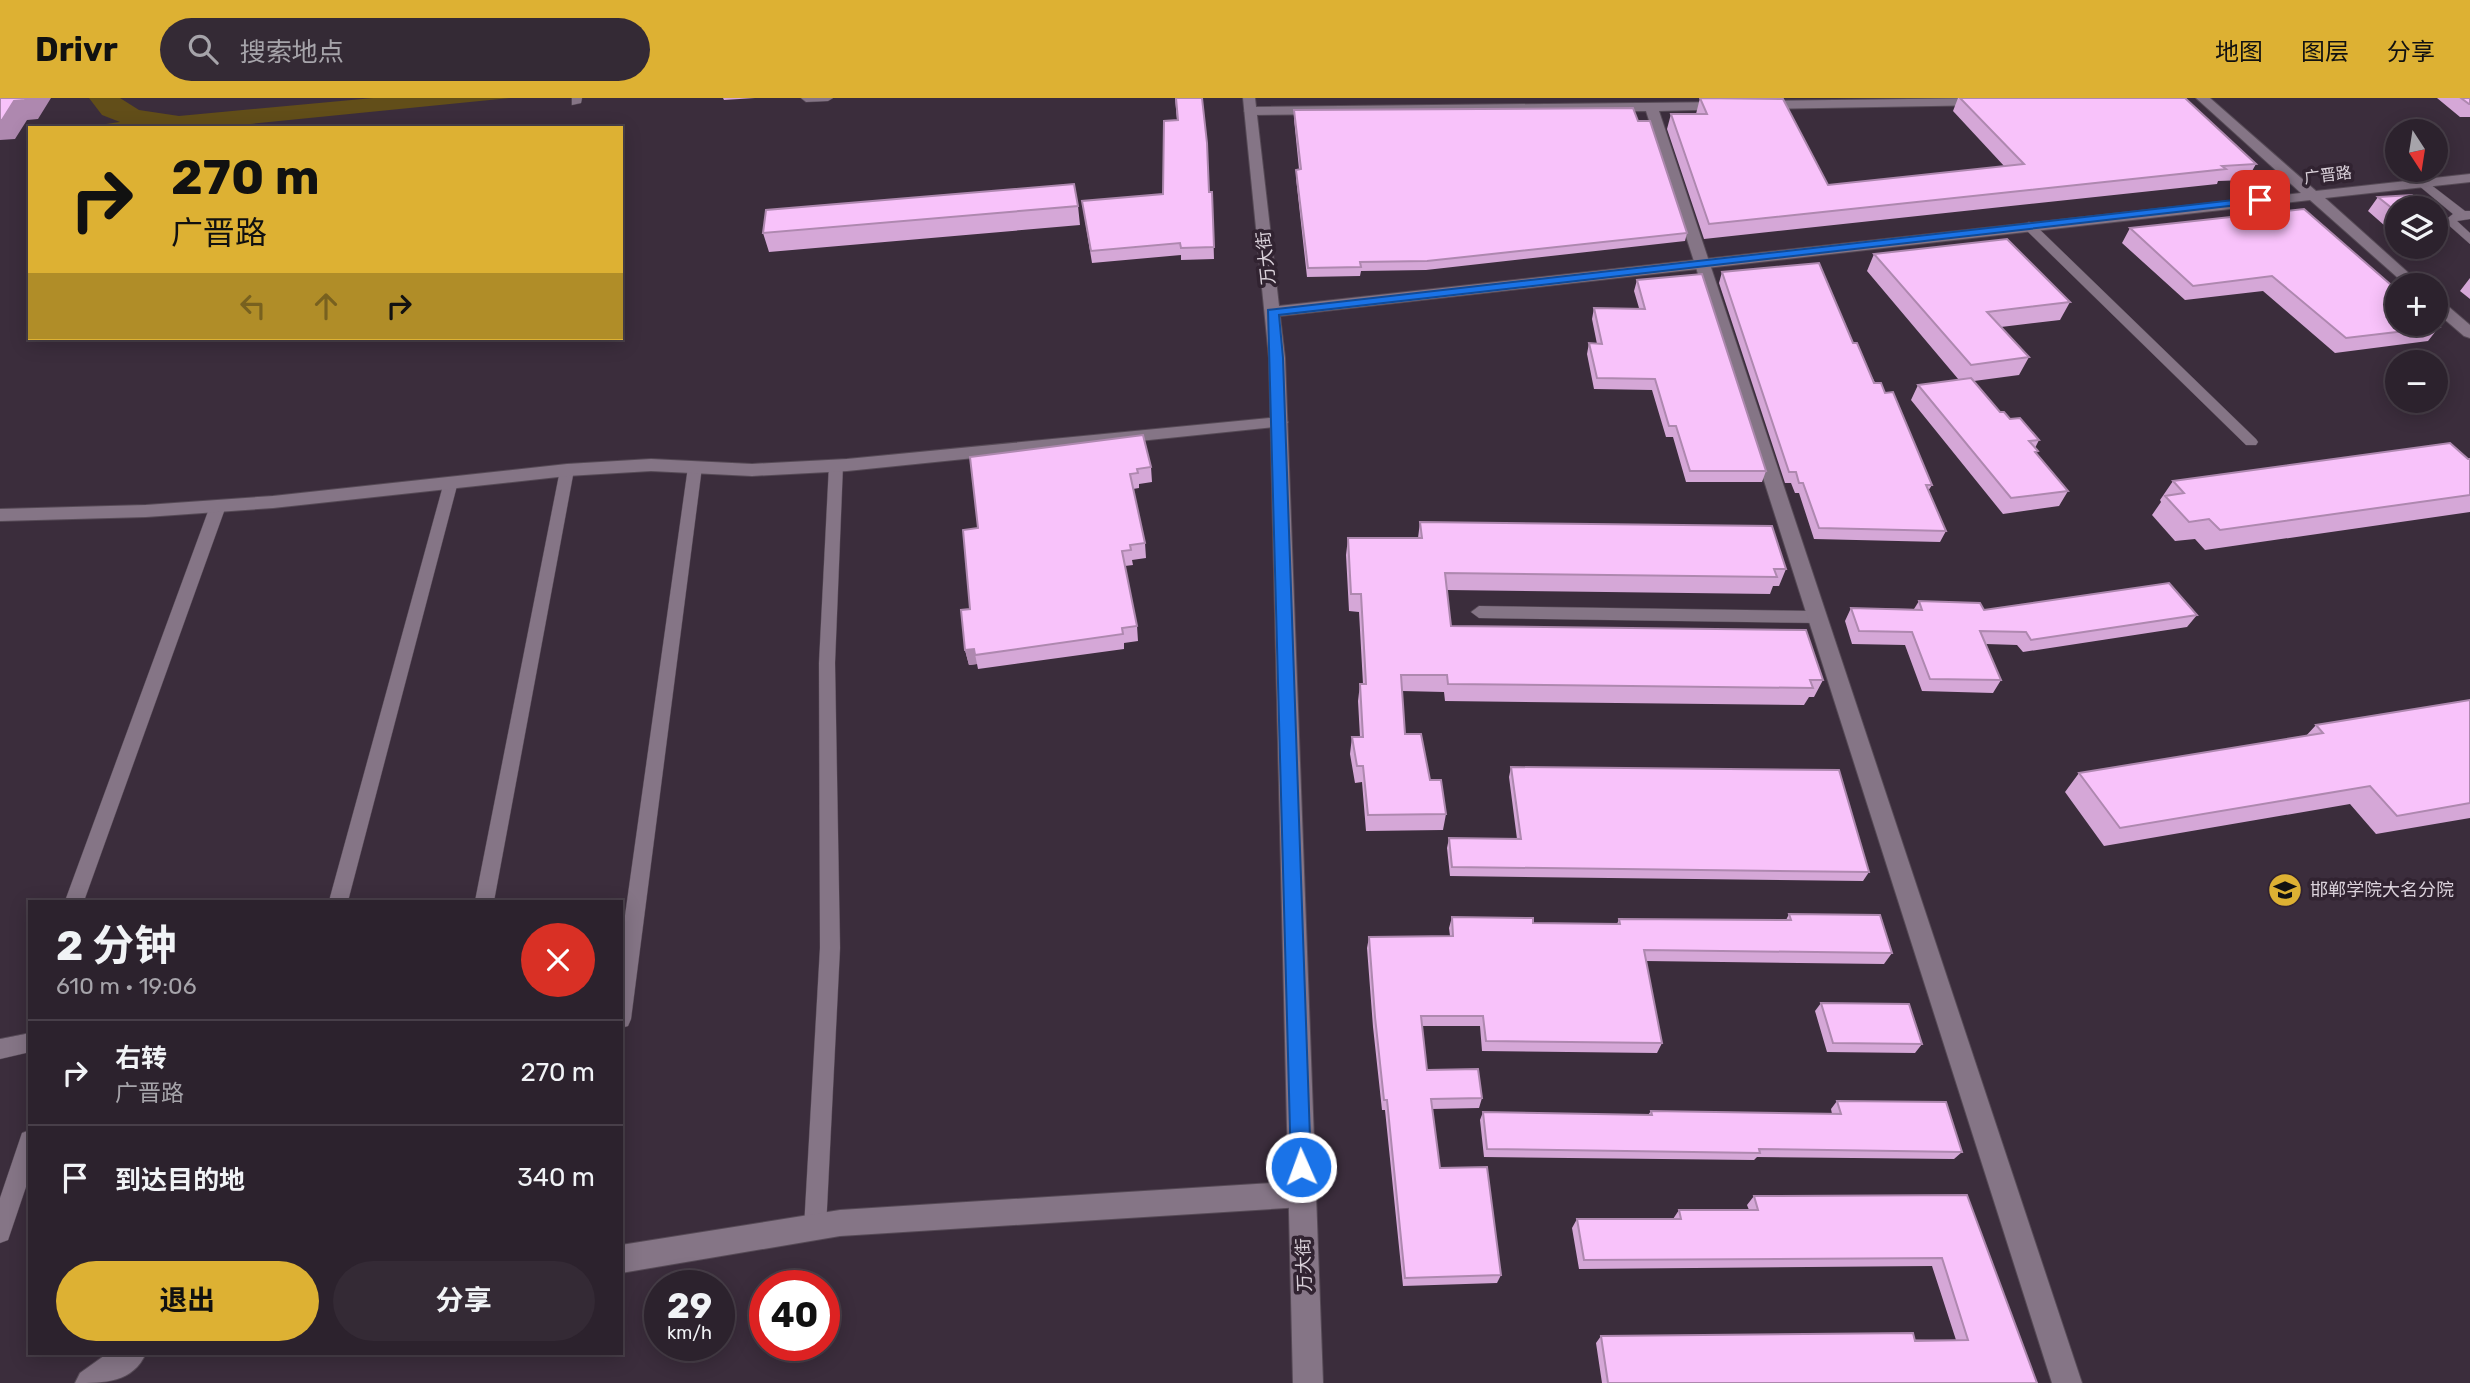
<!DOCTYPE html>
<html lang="zh">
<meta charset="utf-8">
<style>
:root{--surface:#2c222d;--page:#342a35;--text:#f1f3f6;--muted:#a6a4aa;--line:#483f49;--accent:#ddb133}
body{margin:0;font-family:Rubik,"Noto Sans SC",sans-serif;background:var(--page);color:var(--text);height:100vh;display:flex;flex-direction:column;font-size:26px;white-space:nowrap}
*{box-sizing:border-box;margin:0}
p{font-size:23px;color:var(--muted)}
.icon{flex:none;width:38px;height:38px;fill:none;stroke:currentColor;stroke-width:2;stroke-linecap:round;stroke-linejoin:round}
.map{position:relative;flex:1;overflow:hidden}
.side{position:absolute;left:28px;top:802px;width:595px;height:455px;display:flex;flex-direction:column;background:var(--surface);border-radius:0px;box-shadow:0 4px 18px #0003,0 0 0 2px var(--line)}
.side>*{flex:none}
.banner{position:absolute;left:28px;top:28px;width:595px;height:214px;border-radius:0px;box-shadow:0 4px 18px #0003,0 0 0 2px var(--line);background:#ddb133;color:#111;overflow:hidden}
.needle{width:46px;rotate:168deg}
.fabs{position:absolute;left:2385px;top:21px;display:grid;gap:14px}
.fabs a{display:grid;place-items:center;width:63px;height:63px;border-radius:50%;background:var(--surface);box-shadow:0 4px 18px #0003,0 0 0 2px var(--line);font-size:35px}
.speed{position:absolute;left:644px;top:1172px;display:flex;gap:14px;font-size:35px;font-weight:700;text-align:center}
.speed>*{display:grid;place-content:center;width:91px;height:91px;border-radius:50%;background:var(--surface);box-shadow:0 4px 18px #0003,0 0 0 2px var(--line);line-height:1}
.speed small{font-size:18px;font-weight:400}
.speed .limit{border:10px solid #d22;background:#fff;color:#111}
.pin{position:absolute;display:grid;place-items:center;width:60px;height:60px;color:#fff;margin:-30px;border-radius:14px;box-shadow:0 4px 10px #0006}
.me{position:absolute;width:77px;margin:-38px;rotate:358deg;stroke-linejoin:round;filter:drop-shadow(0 0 5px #0008)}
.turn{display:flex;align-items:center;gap:24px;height:147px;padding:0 28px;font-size:32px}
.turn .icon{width:91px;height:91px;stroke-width:2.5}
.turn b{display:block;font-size:49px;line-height:60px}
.lanes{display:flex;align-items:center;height:66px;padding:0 28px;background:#0003;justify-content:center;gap:35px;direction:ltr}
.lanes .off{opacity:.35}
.round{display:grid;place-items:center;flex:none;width:74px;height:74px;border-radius:37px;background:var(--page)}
.head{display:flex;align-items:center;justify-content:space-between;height:119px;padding:0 28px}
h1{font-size:42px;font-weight:700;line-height:52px}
.action{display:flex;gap:14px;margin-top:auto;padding:14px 28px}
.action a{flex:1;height:80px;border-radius:42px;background:var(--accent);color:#111;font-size:28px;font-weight:700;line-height:80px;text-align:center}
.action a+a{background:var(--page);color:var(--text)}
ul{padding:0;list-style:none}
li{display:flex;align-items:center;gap:21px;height:105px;padding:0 28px;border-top:2px solid var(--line)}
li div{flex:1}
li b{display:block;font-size:26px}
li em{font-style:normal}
header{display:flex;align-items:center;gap:42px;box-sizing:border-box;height:98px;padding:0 35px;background:var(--accent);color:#111}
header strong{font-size:33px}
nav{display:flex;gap:38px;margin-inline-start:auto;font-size:24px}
.search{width:490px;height:63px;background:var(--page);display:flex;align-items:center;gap:18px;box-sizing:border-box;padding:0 24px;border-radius:38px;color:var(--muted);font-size:26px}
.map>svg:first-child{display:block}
.green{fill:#624e19}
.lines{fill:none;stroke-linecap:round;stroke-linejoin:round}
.service-casing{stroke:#564a56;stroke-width:1}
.minor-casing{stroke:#564a56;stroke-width:2}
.tertiary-casing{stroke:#564a56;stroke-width:2}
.service{fill:#857586;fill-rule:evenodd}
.minor{fill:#857586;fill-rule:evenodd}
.tertiary{fill:#857586;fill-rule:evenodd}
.wall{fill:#d5a7d7}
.shaded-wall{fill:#ae88af}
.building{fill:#f8c2fa;stroke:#ae88af;stroke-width:2}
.route{fill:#1a73e8;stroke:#114b97;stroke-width:2}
.labels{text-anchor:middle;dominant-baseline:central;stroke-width:7;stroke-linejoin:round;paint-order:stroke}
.far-street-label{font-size:16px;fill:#dbd2db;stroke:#312331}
.street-label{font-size:18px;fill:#dbd2db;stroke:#312331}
.poi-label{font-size:18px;fill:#dbd2db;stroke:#312331;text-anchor:start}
</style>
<header>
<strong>Drivr</strong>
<div class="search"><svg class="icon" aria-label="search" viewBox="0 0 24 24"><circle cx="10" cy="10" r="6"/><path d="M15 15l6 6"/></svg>搜索地点</div>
<nav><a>地图</a><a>图层</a><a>分享</a></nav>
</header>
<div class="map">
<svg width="2470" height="1285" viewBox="0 0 2470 1285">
<rect width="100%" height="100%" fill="#3b2d3c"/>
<path class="green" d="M89,0H120L139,12L179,18L373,0H510L210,30H104L106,26L120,24L102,17Z"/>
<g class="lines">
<g class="service-casing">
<path id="service" d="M572,0H582L581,5L572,7Z
M801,0H833L828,3L806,4Z
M2418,83H2426L2465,113H2470V121L2457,123L2470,135V146L2444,123L2453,116L2418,87Z
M2029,124L2033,125L2256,341L2258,344L2256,347H2246L2025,131L2023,128Z
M836,362L843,367L835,565L840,850L826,1130L823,1138L815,1141L807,1138L804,1130L820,850L819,565L829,367Z
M695,364L702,369L631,921L628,928L621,930V846L688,369Z
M567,367L574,372L494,803H475L560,372Z
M451,379L458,384L348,803H329L444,384Z
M218,403L226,408L84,803H65L210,408Z
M1479,508L1817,513L1825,519L1817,525L1479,520L1471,514Z
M30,935V954L0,961V941Z
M30,1032V1077L8,1142L0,1145V1100L22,1035Z"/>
</g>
<g class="minor-casing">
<path id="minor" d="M1983,0L1990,4L1988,7L1759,11L1752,7L1759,3Z
M1727,4L1732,5V11L1659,13L2082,1285H2052L1646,13L1251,17L1244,13L1251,9Z
M1279,319L1288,324L1285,328L847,373L752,378L651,373L567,378L273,410L146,419L0,423V411L146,407L273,398L567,366L651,361L752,366L847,361Z
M1302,1083L1311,1087L1315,1096L1311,1105L1302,1109L840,1138L621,1175V1147L840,1112Z
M108,1255H146C133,1285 104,1285 75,1285L80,1275Z"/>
</g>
<g class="tertiary-casing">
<path id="tertiary" d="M1243,0H1255L1279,208L2301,95L2196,0H2210L2316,93L2470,76V84L2325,100L2422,187H2406L2310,102L1280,218L1285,260L1323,1285H1293L1269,260Z
M2436,201L2442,203L2470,227V240L2464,238L2436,214Z"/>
</g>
<use href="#service" class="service"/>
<use href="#minor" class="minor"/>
<use href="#tertiary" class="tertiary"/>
</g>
<path class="wall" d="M723,0H755L724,2Z
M1175,0H1202L1209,94H1212L1214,161L1181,162V157L1092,165L1082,103L1163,96L1177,22Z
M1700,0L1828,87L2005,69L1953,13L1958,0H2185L2256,66L2247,82L2218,83L2217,86L1704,141L1667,31L1671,16H1696Z
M2437,0H2470V19H2460Z
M1294,12L1687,135L1685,143L1426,172L1361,173L1360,178L1307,179L1296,80V72L1299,71L1294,21Z
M2378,99L2398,110V134L2393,135L2368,113Z
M1078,108L1080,127L769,154L763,135Z
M2130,130L2439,229L2428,243L2335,255L2263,193L2185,202L2122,145Z
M1874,156L2070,204L2060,222L2001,229L2029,259L2019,277L1974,283L2000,314L2039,342L2035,350L2037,356L2068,393L2059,408L2003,416L1911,302L1918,287L1959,282L1867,173Z
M1722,174L1853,245L1932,387L1928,393L1946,433L1940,444L1814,441L1799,395H1795L1791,385H1785L1719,185Z
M2470,180V201L2460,193Z
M1637,182L1766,373L1762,384H1686L1673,339H1666L1652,292L1594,291L1587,256L1589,245L1597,246L1592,221L1594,210H1639L1634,193Z
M970,359L1151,369L1152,384L1139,386V390L1133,391L1145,445L1146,460L1132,462L1133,467L1125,468L1137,528L1138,543L1124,545V551L978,571L977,566L969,567L965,552L978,430Z
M2470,361V414L2205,452L2195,441L2175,443L2152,417L2161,404L2160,402L2173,383Z
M1420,424L1786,471L1779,488H1773L1770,496L1447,492L1451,528L1823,582L1814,599H1809L1804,607L1445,603L1444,594L1402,593L1405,636L1430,682L1446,716L1443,732L1366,733L1362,684L1355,685L1350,656L1352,639H1360L1358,603L1360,586H1363L1359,514L1349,513L1346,457L1348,440H1418Z
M1919,503L1984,512L2197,517L2187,529L2023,554L2017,547L1986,546L2001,582L1993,595L1922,593L1905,547L1852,546L1845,523L1851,510L1914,511Z
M2470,602V720L2376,736L2350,706L2104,748L2065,694L2079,675L2305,639L2316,627Z
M1511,669L1869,774L1863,783L1450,778L1447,750L1449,740L1517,741L1509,679Z
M1789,816L1892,855L1884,866L1646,863L1662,945L1657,955L1482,953L1480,928H1422L1427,972L1482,1000L1479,1010L1432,1011L1440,1070L1501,1177L1497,1185L1403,1188L1385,1012H1382L1373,929L1367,850L1369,839L1450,838L1449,830L1452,819L1533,825L1617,826L1619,821L1786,822Z
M1821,905L1922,946L1915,955L1827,954L1815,913Z
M1837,1003L1962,1054L1954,1061L1757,1059L1754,1062L1484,1059L1480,1022L1483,1014L1648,1017L1651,1013L1832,1016L1831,1011Z
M1967,1097L2037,1285H1602L1596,1245L1601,1238L1956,1242L1932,1168L1579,1171L1572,1130L1577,1121H1673L1679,1112H1749L1747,1107L1754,1098Z"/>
<path class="shaded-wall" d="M26,0H51L38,21L27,22L15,41L0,42V22L14,3Z
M974,551L977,566L969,567L965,552Z"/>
<path class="building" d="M0,0H26L25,2L14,3L2,22H0Z
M1176,0H1202L1207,45L1209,94H1212L1214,149L1181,150L1180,145L1091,153L1082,103L1163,96L1164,23L1178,22Z
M1700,0L1783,1L1828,87L2024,66L1960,0H2185L2256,66L2222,68L2226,71L1709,126L1671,16H1707Z
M2461,0H2470V6H2469Z
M1633,10L1638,23H1650L1687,135L1427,163L1360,164L1361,169L1308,170L1296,72L1301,71L1294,12Z
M1074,86L1078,108L763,135L766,112Z
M2412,97L2428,110H2398V115L2378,99Z
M2304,111L2398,193V226H2435L2439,229L2346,240L2272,178L2193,188L2130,130Z
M2007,141L2070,204L1987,214L2029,259L1971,267L1874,156Z
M1819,165L1853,245H1857L1874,285H1881L1885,295L1893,294L1932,387H1926L1946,433L1819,430L1803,385H1799L1796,374H1789L1722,174Z
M1702,176L1766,373H1690L1676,328H1669L1655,281L1597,280L1589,245L1602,246L1594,210L1645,211L1637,182Z
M1971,280L2000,314H2004L2010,321L2020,320L2039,342L2029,343L2038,353L2035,354L2068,393L2011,400L1918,287Z
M1143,337L1151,369L1137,371L1138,375L1130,376L1145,445L1130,447L1131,452L1122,453L1137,528L1122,530L1123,536L975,557L974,551L965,552L961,512L970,511L963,432L978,430L970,359Z
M2450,345L2468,361H2470V397L2220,432L2209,421L2189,424L2165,398L2184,395L2173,383Z
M1420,424L1772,428L1786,471H1774L1777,479L1445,475L1451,528L1806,532L1823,582H1810L1813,590L1448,586L1447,577H1401L1405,636H1421L1430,682H1441L1446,716L1368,717L1363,668H1357L1352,639H1363L1360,586H1366L1361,496H1351L1348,440H1422Z
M2169,485L2197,517L2031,542L2026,534L1980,533L2001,582L1930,581L1912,534L1859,533L1851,510L1922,512L1919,503L1980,505L1984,512Z
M2470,602V705L2397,718L2370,688L2120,730L2079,675L2323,635L2316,627Z
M1511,669L1839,672L1869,774L1452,769L1449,740L1521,741Z
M1789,816L1880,817L1892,855L1644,852L1662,945L1486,943L1483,918H1421L1427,972L1478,971L1482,1000L1431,1001L1440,1070L1487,1069L1501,1177L1405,1180L1387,1002H1384L1375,919L1369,839L1453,838L1452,819L1533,820V825L1620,826L1619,821L1791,822Z
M1821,905L1909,906L1922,946L1833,945Z
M1837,1003L1946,1004L1962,1054L1759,1051L1760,1055L1487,1051L1483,1014L1652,1017L1651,1013L1841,1016Z
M1967,1097L2037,1285H1608L1601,1238L1913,1235L1915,1243L1968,1242L1942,1160L1584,1162L1577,1121H1681L1679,1112H1758L1754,1098Z"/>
<path class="route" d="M2260,99L2266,102L2264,104L1279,217L1283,260L1311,1069L1308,1076L1301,1078L1294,1076L1291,1069L1268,212Z"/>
<defs>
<g id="university-disc" transform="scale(1.75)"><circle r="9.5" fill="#ddb133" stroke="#312331"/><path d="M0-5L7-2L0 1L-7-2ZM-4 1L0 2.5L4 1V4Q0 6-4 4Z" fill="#111"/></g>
</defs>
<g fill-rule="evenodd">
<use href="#university-disc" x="2285" y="792"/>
</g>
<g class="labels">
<g class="far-street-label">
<text transform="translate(2328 77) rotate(-7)">广晋路</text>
</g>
<g class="street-label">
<text transform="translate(1266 160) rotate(-96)">万大街</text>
<text transform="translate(1304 1167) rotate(-92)">万大街</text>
</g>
<g class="poi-label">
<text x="2310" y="792">邯郸学院大名分院</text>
</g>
</g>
</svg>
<div class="fabs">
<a><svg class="needle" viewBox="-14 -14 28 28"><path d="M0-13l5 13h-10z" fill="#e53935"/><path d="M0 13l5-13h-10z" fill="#a6a4aa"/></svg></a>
<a><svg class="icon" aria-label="layers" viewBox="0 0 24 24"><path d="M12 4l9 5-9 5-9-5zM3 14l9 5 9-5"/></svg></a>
<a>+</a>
<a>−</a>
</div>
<div class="speed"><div>29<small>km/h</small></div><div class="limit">40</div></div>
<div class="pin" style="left:2260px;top:102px;background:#d93025"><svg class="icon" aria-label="arrive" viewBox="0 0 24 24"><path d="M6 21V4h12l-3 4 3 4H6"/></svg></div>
<svg class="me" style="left:1301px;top:1069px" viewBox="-20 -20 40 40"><circle r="17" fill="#1a73e8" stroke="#fff" stroke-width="3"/><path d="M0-11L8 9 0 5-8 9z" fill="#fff"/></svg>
<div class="banner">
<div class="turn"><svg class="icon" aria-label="right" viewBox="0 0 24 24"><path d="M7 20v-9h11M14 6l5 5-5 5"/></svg><div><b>270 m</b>广晋路</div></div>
<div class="lanes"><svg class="icon off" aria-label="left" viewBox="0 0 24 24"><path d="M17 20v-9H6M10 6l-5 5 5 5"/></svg><svg class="icon off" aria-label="ahead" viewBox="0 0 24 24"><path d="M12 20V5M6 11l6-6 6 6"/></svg><svg class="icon" aria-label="right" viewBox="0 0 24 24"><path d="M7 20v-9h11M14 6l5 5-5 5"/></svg></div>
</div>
<section class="side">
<div class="head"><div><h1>2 分钟</h1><p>610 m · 19:06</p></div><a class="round" style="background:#d93025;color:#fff"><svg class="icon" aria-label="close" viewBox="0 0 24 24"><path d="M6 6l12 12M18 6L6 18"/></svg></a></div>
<ul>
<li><svg class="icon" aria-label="right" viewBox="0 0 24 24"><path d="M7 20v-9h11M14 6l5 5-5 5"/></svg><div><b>右转</b><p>广晋路</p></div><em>270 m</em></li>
<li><svg class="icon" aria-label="arrive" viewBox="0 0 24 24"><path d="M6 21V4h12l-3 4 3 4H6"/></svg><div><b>到达目的地</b></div><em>340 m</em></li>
</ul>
<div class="action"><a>退出</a><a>分享</a></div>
</section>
</div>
